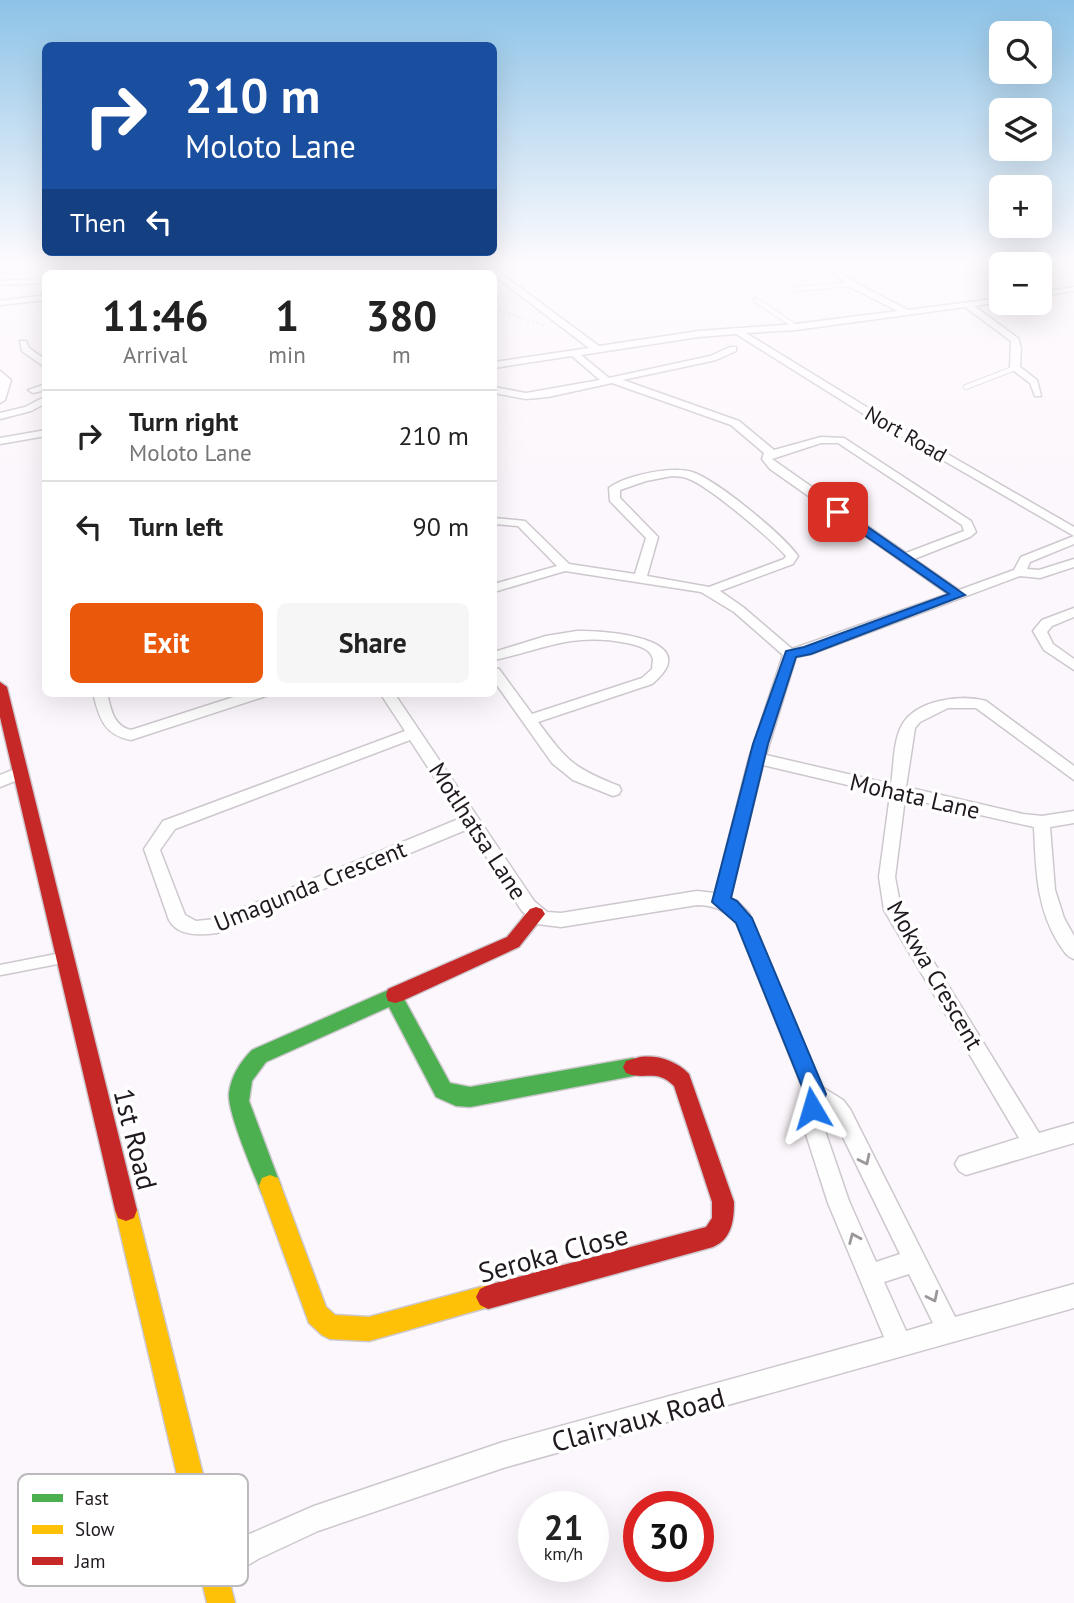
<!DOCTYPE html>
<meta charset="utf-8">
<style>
:root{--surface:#fff;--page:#f6f6f6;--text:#222;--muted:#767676;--line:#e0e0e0;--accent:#ea580c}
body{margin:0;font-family:"PT Sans",sans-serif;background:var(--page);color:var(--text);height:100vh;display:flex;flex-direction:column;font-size:26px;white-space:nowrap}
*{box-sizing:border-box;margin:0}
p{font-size:23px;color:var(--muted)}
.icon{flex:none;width:38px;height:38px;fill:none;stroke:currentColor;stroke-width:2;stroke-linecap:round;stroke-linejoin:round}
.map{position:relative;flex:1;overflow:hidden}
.details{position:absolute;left:42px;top:270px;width:455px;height:427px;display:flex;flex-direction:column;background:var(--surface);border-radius:10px;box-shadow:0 7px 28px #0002}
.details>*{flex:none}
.banner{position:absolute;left:42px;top:42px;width:455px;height:214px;border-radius:10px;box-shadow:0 7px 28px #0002;background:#1a4fa0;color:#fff;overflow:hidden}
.controls{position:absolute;left:989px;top:21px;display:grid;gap:14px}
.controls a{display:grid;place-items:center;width:63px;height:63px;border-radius:10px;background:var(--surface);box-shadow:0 7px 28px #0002;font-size:35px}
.speed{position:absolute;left:518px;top:1491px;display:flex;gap:14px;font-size:35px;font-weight:700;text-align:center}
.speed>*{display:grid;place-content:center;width:91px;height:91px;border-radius:50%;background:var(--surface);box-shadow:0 7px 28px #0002;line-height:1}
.speed small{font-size:18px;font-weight:400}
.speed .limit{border:10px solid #d22;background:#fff;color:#111}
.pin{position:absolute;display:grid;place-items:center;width:60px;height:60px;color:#fff;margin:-30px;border-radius:14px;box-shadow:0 4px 10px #0006}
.me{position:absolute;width:77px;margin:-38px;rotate:353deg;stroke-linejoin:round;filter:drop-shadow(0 0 5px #0008)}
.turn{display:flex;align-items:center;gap:24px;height:147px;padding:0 28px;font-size:32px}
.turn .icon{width:91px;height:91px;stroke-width:2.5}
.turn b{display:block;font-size:49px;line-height:60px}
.then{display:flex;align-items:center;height:66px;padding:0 28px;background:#0003;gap:14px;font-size:26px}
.eta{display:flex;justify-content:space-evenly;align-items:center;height:119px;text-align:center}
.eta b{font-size:42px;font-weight:600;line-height:49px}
.primary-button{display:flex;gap:14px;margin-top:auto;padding:14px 28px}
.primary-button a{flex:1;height:80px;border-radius:10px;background:var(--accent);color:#fff;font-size:28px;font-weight:600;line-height:80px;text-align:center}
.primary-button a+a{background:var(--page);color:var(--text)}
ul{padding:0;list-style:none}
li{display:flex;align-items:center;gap:21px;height:91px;padding:0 28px;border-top:2px solid var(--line)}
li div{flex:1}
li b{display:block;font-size:26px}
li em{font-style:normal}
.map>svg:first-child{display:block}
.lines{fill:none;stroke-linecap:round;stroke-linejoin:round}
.lane-far1-casing{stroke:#cdc8cd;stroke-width:6}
.lane-casing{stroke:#cdc8cd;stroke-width:13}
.street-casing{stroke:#cdc8cd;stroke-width:3}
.fast-casing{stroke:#cdc8cd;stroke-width:3}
.slow-casing{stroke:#cdc8cd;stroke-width:3}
.jam-casing{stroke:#cdc8cd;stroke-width:3}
.path{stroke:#e6e3e5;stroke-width:2;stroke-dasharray:2.5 2.5;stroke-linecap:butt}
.lane-far1{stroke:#fffeff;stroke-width:4.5}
.lane{stroke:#fffeff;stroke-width:10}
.street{fill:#fffeff;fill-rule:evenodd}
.fast{fill:#4caf50;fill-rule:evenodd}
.slow{fill:#ffc107;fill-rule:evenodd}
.jam{fill:#c62828;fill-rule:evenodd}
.oneway{stroke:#9b979a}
.route{fill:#1a73e8;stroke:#114b97;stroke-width:2}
.labels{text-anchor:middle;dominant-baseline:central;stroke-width:7;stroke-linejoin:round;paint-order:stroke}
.far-street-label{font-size:21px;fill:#20191f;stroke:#fff}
.street-label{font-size:24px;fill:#20191f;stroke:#fff}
.near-street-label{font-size:28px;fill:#20191f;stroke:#fff}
.key{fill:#fff;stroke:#bcbabc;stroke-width:2}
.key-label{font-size:19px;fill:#20191f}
</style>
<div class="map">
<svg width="1074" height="1603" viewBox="0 0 1074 1603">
<rect width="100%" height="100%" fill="#fcf7fc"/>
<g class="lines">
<g class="lane-far1-casing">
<path id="lane-far1" d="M796,289L851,284
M756,300L796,327
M966,387L1015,368"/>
</g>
<g class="lane-casing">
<path id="lane" d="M0,970L62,958"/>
</g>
<g class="street-casing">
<path id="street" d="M24,261H38L0,272V268Z
M69,261L101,262L136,273H124Z
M227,261H237L252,271C280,265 302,254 326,273H317L303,265C274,271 252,281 227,261Z
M475,261H484L599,346L699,331L796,324L898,311L848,286L831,271L834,267L854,282L908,310L1001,298V302L974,306L1018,338L1021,348L1020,367L1037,380L1041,396H1035L1030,383L1010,368L1011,341L965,307L796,330L746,333L878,414L1074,527V536L870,418L736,334L699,337L581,355L609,378L710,356L730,347H736V351L716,360L623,380L739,421L774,450L821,437L844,438L971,521L976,532L970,537L914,559L959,590L1014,570L1021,557L1074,536V544L1030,562L1027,569L1039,570L1074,559V567L1040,578L1020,576L811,654L796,657L766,755L891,784C894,766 893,741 902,725C916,700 961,694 986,701L1074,766V780L976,708H948L920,722L915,728L906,787L1023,814L1042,816L1074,811V823L1050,827L1055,890L1064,918L1074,936V959C1066,956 1064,951 1059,944C1036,907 1036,869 1034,827L905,798L895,877L901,909L1039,1133L1074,1123V1143L966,1175L959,1171L955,1164L959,1157L1019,1138L884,910L879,877L890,795L763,765L730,899L737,901L749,913L822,1087L843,1100L850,1109L955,1317L1074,1284V1308L503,1468L318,1531L258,1559L213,1586L203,1582L199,1572L203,1562L238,1539L314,1506L503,1442L884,1337L828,1203L802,1122L805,1094L736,922C724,910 714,905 697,905L561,927L537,924L522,911L468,829L217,933C201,935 178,937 169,920L144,849L163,821L405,731L380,693H394L534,901L547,912L561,913L697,891L715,893L749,758L783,655L734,612L701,592L565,571L494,592V584L557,566L518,526L494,524V518L525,521L569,564L635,574L646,538L610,501L609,488C626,475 672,466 692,472C717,480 783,535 798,556L793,564L720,591L743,607L792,649L948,594L770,469L762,459L764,453L731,425L612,383L548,397L526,399L494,393V387L526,393L600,380L572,356L494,368V362L589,348ZM821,443H838L962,525L964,531L906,553L772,459ZM672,476C678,477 683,476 689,479C710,487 770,538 786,556L784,559L709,587L647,576L658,537L620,498V490L646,481ZM410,740L461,818L216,919L196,921L185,915L160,850L175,829ZM823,1111L836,1123L900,1254L876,1262L849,1201L822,1122ZM909,1274L933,1323L906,1331L884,1282Z
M40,279L43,283L0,285V281Z
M1074,287V291L1040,296V292Z
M46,295V300L0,305V301Z
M20,341H26L29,348L46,360V368L22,351Z
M0,371L11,380L5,400L0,403Z
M46,384V390L33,393L28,390Z
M46,396V403L31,411L0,419V413L25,407Z
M46,430V436L0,444V438Z
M1074,608V617L1052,626L1047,632L1053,644L1074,659V670L1044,650L1033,631L1042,620Z
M577,631C604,630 708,638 652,684L538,722C567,761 573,768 619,786L621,790L619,794L613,796L573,780L552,763L494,681V668L499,669L532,714L642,678L652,669L653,659C650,648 639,646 627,643C572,632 545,649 494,660V652L546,636Z
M93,693H107C111,709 113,726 131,730L246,693H268L266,696L131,740C104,735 99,718 93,693Z
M20,767L25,769L28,773L25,777L0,787V775Z"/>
</g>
<g class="fast-casing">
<path id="fast" d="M395,987L402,989L403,997L450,1083L470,1087L633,1058L640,1061L643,1067L640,1073L633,1076L470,1107L456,1106L436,1097L389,1007L266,1062L252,1081L249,1101L281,1186L278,1194L270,1197L262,1194C254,1174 227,1112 229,1093C231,1076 241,1061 252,1050Z"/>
</g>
<g class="slow-casing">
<path id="slow" d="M270,1175L278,1178L326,1307L335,1315L369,1317L488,1285L496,1289L500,1297L496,1305L369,1341L330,1339L322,1335L309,1323L259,1186L262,1178Z
M126,1199L134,1202L137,1210L235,1603H207L115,1210L118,1202Z"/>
</g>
<g class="jam-casing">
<path id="jam" d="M0,682L7,687L137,1210L134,1218L126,1221L118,1218L115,1210L0,717Z
M536,907L542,909L545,914L519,947L402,1001L395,1003L388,1001L386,995L388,989L507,937L530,909Z
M640,1057C659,1055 676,1061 689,1074L734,1202C734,1220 732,1239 713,1247L488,1309L480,1305L476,1297L480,1289L488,1285L706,1227L712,1218V1202L674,1086C656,1068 645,1081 626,1073L623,1067L626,1061Z"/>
</g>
<path class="path" d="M402,261L428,273
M494,308L544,326"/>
<use href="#lane-far1" class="lane-far1"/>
<use href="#lane" class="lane"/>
<use href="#street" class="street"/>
<use href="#fast" class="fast"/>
<use href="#slow" class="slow"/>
<use href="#jam" class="jam"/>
</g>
<defs><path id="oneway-chevron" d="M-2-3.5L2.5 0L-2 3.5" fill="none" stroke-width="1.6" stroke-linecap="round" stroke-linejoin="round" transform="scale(1.75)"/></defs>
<g class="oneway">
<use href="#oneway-chevron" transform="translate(865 1160) rotate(64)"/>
<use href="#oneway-chevron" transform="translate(854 1238) rotate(-113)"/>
<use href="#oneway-chevron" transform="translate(933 1297) rotate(64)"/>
</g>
<linearGradient id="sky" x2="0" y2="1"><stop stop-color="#8dc3e7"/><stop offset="0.54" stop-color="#fefbfe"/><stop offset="1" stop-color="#fefbfe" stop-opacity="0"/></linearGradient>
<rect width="1074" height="486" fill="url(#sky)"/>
<path class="route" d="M834,509H842L965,595L811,654L796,657L768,744L731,898L737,901L752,918L826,1094L819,1115L812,1118L805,1115L802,1108L805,1094L736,923L712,902L753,744L786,651L804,647L949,594L834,514Z"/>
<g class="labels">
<g class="far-street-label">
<text transform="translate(906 434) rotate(30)">Nort Road</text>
</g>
<g class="street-label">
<text transform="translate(915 796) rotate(13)">Mohata Lane</text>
<text transform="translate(478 831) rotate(57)">Motlhatsa Lane</text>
<text transform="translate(310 886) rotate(-22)">Umagunda Crescent</text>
<text transform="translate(935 975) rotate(60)">Mokwa Crescent</text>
</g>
<g class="near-street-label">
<text transform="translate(136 1139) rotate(76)">1st Road</text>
<text transform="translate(553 1253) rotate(-15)">Seroka Close</text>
<text transform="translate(638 1419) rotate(-15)">Clairvaux Road</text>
</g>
</g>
<rect x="18" y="1474" width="230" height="112" rx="10" class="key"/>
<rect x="32" y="1494" width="31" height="8" fill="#4caf50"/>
<rect x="32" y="1525" width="31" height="9" fill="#ffc107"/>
<rect x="32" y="1557" width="31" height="8" fill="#c62828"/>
<g class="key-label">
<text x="75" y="1505">Fast</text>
<text x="75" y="1536">Slow</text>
<text x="75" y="1568">Jam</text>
</g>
</svg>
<div class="controls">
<a><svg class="icon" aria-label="search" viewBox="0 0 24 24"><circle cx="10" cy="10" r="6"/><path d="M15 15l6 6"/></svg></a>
<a><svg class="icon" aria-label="layers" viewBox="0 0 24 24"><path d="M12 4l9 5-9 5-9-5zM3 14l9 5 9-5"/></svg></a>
<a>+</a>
<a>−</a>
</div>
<div class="speed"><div>21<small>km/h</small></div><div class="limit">30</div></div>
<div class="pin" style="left:838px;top:512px;background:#d93025"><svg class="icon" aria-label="arrive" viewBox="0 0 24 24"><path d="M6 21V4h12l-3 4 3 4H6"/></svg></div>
<svg class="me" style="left:812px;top:1108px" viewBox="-20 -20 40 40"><path d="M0-17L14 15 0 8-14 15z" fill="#1a73e8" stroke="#fff" stroke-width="4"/></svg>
<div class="banner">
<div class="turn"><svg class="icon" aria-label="right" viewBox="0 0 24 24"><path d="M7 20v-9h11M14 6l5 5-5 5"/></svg><div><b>210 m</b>Moloto Lane</div></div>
<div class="then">Then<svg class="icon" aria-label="left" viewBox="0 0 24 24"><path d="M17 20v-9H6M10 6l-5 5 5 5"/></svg></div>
</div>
<section class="details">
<div class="eta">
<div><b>11:46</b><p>Arrival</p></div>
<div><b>1</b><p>min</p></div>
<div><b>380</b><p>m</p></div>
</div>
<ul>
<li><svg class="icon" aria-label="right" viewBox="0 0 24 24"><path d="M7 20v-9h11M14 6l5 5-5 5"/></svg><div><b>Turn right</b><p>Moloto Lane</p></div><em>210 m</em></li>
<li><svg class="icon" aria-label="left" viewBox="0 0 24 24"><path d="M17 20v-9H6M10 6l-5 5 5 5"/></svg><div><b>Turn left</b></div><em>90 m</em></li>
</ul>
<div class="primary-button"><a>Exit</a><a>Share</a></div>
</section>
</div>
